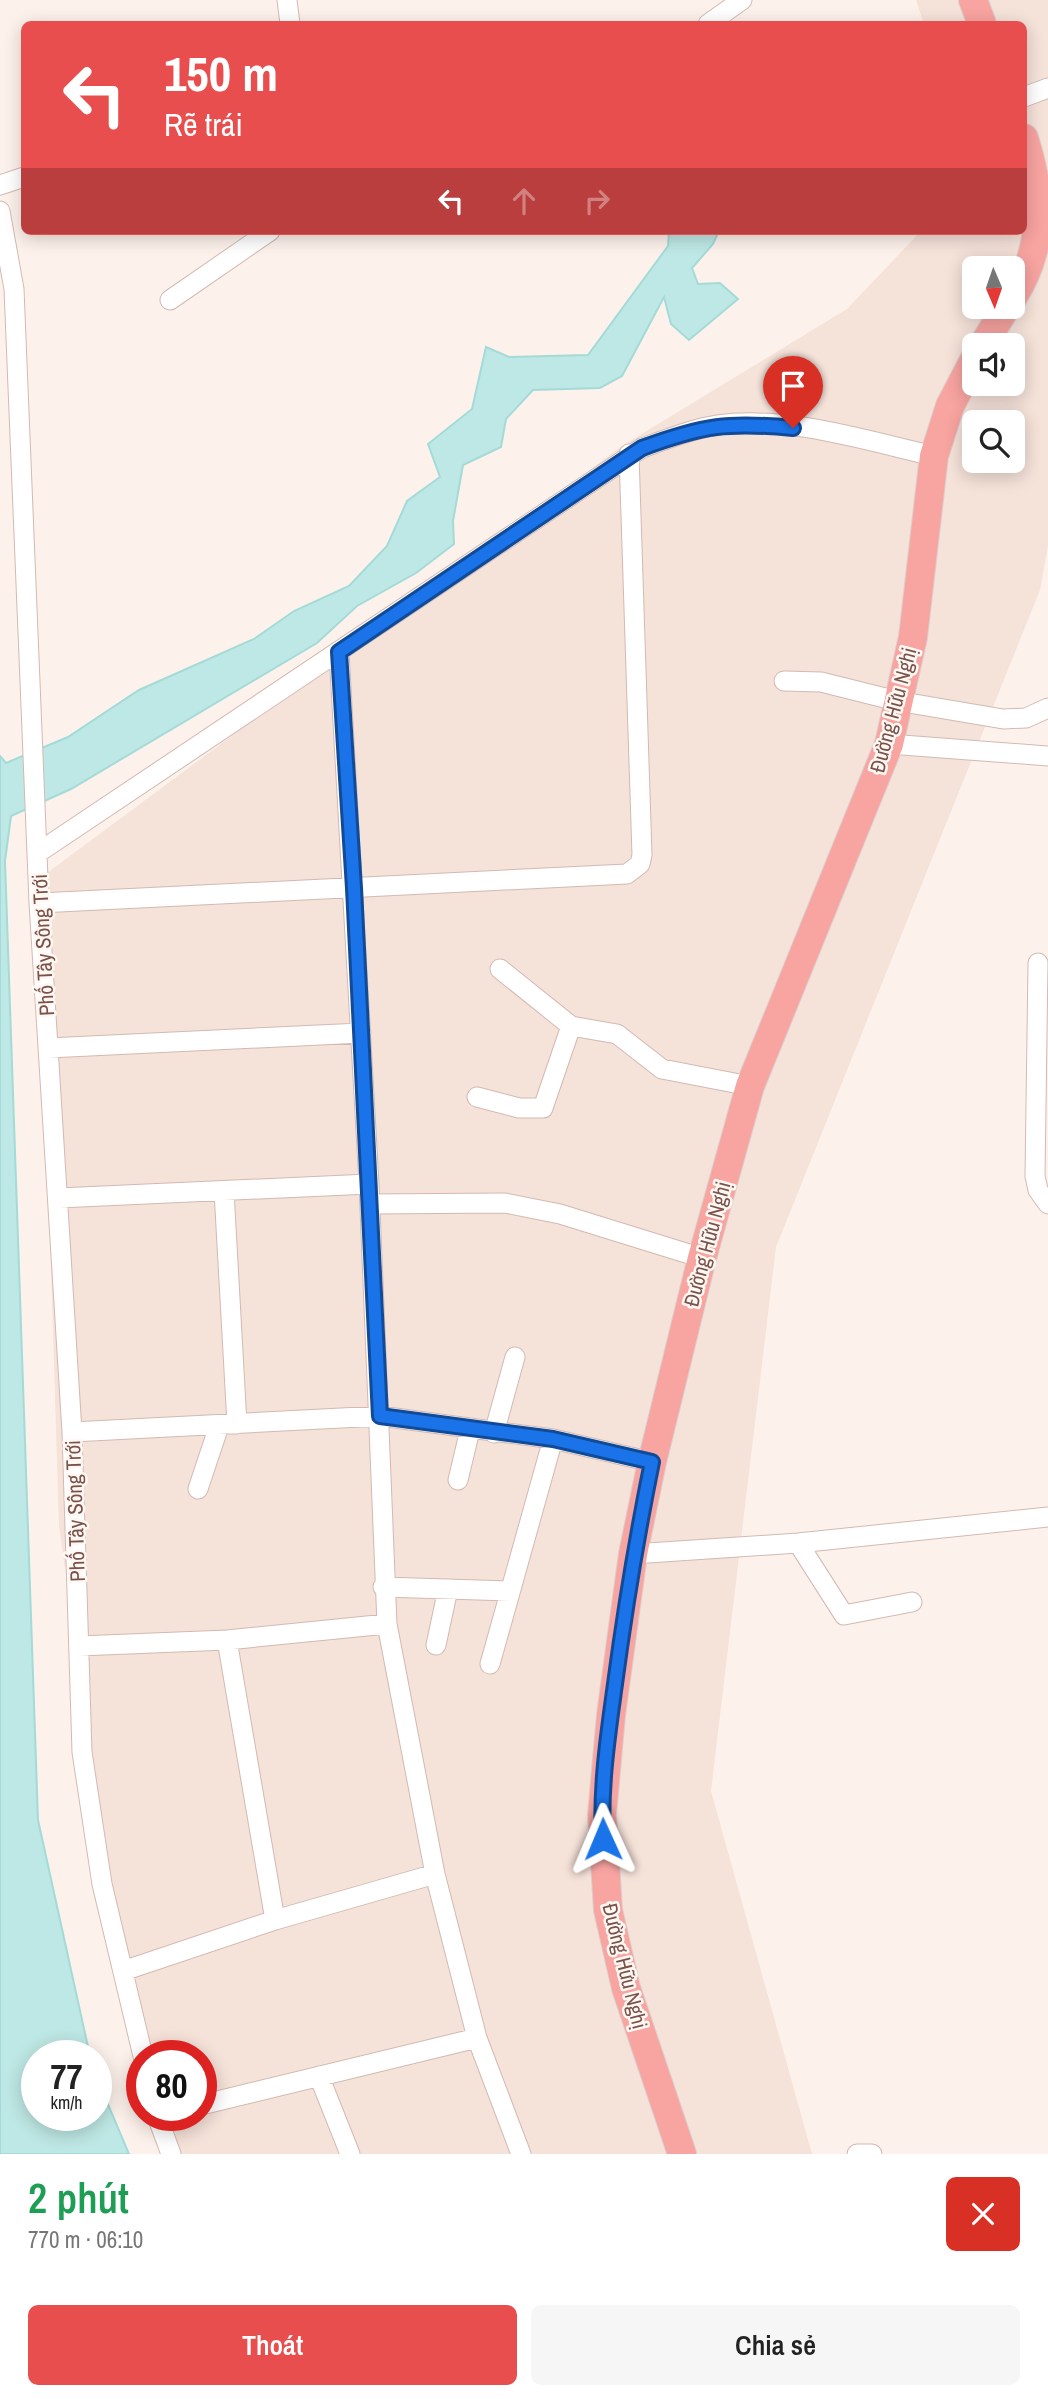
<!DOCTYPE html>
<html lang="vi">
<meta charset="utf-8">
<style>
:root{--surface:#fff;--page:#f6f6f6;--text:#222;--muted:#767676;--accent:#e94e4e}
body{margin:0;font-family:"Archivo Narrow",sans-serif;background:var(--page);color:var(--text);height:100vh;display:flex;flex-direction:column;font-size:26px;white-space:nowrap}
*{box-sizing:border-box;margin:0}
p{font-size:23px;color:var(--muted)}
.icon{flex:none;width:38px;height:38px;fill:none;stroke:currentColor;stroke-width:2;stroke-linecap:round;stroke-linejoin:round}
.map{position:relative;height:2154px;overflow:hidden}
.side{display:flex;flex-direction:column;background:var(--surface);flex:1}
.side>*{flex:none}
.top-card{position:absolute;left:21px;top:21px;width:1006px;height:214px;border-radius:10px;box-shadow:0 4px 18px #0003;background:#e94e4e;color:#fff;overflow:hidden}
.needle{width:46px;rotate:178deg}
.tools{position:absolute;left:962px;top:256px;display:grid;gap:14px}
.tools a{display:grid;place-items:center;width:63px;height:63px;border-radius:10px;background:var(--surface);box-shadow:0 4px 18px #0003;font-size:35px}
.speed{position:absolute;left:21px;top:2040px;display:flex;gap:14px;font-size:35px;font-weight:700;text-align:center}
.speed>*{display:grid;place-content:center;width:91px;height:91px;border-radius:50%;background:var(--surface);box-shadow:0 4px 18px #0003;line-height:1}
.speed small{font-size:18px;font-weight:400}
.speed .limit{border:10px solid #d22;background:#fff;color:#111}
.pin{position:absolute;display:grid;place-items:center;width:60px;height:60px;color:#fff;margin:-72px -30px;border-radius:50% 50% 50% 0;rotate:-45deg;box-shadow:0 0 7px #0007}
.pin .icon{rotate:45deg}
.me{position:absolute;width:77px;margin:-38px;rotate:359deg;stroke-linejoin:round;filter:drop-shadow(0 0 5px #0008)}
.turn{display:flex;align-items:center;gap:24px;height:147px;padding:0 28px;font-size:32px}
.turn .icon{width:91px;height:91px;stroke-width:2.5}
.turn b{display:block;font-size:49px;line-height:60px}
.lanes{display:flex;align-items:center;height:66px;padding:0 28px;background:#0003;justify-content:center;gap:35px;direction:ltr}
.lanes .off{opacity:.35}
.round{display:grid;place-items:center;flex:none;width:74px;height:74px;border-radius:10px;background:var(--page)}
.summary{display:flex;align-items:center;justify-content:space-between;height:119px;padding:0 28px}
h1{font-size:42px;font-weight:600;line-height:52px;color:#1e9e55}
.button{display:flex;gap:14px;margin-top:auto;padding:14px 28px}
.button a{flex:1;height:80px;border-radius:10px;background:var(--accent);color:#fff;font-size:28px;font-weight:600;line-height:80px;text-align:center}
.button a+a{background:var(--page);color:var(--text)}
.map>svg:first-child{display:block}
.residential{fill:#f5e2d9;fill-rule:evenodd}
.water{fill:#bee8e5;stroke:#a4dad7;stroke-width:2}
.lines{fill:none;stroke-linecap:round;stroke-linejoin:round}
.minor-casing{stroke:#d3b9b2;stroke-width:21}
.highway-casing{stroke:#dacfcd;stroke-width:30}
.minor{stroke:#fff;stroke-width:19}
.highway{stroke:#f8a4a1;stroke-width:28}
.route-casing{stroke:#114b97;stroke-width:18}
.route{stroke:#1a73e8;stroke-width:12}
.labels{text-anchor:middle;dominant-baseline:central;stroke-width:5;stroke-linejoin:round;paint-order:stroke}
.street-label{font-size:21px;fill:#7a524c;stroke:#fff7f2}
</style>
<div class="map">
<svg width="1048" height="2154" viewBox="0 0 1048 2154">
<rect width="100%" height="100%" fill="#fdf2eb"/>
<path class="residential" d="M916,0H1048V546L1040,590L776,1247L711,1791L812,2154H161L145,2116H201V2056H142V2107L59,1526L39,879L622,446L847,309L921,231H1024V24H924ZM975,268H1013V306H975ZM975,345H1013V383H975ZM975,422H1013V460H975Z"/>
<path class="water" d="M669,231H719L713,244L692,268L698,284L720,283L738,299L689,340L671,324L664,297L622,376L600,388L533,390L506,419L501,447L463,465L453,521L454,544L416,573L357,606L317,643L71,789L11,816L5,861L38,1820L90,2056H37V2116H96V2076L129,2154H0V756L6,763L68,737L139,690L254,639L294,611L349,586L387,546L407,501L440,477L428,444L472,409L486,347L509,357L588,355L668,246Z"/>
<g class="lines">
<g class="minor-casing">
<path id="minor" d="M287,0L290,24
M708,24L742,0
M1024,97L1048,88
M0,185L24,177
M0,211L14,289L39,903L72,1432L82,1752L102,1884L143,2056
M170,300L270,231
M339,652L369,1184L387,1624L435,1874L477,2038L521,2154
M784,681L821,682L897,701L1003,719L1026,718L1048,708
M889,744L1048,756
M39,852L642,448C667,439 692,429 718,425C786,415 868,441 934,456
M39,903L627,874L640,864L642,855L629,454
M1038,963L1035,1176L1038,1190L1048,1204
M500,969L571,1026L617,1034L662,1069L750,1086
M48,1048L361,1033
M477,1097L519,1108H543L571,1026
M224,1191L237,1424
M59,1198L369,1184
M370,1204L505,1203L560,1214L702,1258
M72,1432L380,1416L553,1439L652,1462
M494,1433L515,1357
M458,1480L470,1430
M198,1489L219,1426
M798,1543L844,1615L912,1602
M633,1554L798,1543L1048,1517
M383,1587L510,1591
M227,1640L275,1920
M436,1645L448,1589
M79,1646L227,1640L387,1624
M490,1664L553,1439
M123,1971L275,1920L435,1874
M319,2076L350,2154
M201,2105L477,2038
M157,2116L171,2154
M857,2154H872"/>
</g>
<g class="highway-casing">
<path id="highway" d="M973,0L982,24
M1013,297C1046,245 1042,195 1024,138
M983,345L1007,306
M682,2154L626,1988L608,1910L602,1815L611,1715L633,1554L652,1462L702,1258L750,1086L889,744L913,637L934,456L950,406L975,358"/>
</g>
<use href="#minor" class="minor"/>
<use href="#highway" class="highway"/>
</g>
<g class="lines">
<g class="route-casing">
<path id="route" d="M603,1839C600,1788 608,1735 615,1684C625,1609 637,1536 652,1462L553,1439L380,1416L354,888L339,652L642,448C704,425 728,422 793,428"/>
</g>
<use href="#route" class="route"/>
</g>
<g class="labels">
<g class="street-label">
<text transform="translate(893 710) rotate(-75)">Đường Hữu Nghị</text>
<text transform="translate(43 945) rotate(-93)">Phố Tây Sông Trới</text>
<text transform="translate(707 1244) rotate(-75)">Đường Hữu Nghị</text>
<text transform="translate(75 1511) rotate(-92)">Phố Tây Sông Trới</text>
<text transform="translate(625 1966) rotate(76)">Đường Hữu Nghị</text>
</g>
</g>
</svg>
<div class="tools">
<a><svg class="needle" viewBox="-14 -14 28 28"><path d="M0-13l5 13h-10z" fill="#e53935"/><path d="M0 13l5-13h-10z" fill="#767676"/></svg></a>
<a><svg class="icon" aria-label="sound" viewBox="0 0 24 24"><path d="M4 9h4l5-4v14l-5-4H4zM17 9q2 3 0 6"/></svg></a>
<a><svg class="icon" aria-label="search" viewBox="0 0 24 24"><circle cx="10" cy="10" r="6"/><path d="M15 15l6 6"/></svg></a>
</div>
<div class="speed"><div>77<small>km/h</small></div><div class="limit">80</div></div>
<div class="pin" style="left:793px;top:428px;background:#d93025"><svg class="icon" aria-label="arrive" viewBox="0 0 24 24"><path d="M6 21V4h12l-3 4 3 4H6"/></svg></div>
<svg class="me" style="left:603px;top:1839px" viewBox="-20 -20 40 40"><path d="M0-17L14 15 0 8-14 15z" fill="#1a73e8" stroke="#fff" stroke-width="4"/></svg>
<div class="top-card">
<div class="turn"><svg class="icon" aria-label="left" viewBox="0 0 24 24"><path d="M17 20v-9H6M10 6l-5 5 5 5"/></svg><div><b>150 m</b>Rẽ trái</div></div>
<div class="lanes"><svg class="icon" aria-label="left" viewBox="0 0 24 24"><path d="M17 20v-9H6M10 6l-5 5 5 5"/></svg><svg class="icon off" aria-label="ahead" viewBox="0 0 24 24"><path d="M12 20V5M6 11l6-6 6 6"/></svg><svg class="icon off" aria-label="right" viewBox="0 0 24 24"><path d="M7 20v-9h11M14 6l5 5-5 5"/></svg></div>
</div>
</div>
<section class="side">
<div class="summary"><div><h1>2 phút</h1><p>770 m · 06:10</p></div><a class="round" style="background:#d93025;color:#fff"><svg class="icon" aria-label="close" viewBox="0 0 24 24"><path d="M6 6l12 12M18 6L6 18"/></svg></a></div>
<div class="button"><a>Thoát</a><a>Chia sẻ</a></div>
</section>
